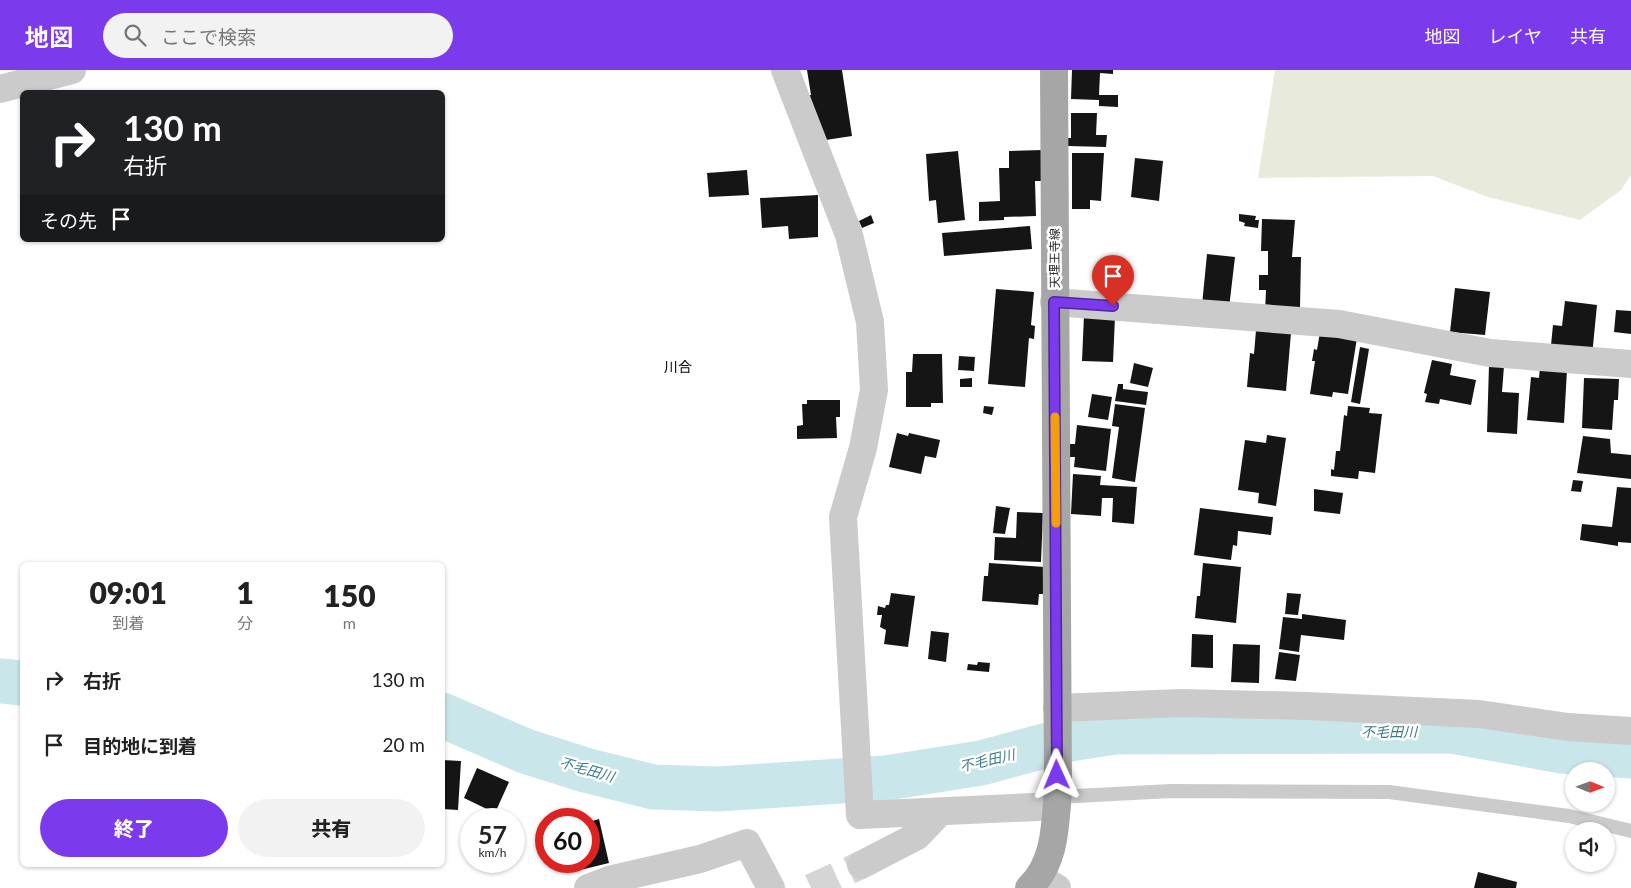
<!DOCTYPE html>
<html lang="ja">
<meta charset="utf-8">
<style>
:root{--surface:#fff;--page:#f2f2f2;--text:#222;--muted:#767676;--accent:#7c3aed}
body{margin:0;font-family:Lato,"Noto Sans JP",sans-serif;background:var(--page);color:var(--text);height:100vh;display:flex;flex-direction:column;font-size:19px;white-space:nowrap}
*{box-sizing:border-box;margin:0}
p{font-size:16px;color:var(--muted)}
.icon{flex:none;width:28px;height:28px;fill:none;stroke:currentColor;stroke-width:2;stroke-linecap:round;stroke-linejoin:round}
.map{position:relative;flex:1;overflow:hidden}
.side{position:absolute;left:20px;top:492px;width:425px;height:305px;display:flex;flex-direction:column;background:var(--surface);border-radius:8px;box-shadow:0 1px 4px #0004}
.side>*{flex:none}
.guide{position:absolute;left:20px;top:20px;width:425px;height:152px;border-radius:8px;box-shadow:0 1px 4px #0004;background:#202124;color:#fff;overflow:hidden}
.needle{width:32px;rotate:91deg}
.buttons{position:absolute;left:1565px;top:692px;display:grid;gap:10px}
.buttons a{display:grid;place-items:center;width:50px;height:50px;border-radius:50%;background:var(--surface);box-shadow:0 1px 4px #0004;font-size:25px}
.speed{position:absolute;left:460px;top:738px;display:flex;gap:10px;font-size:25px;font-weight:700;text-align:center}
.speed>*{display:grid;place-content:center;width:65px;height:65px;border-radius:50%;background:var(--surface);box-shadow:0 1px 4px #0004;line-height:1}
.speed small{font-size:12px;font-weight:400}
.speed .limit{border:8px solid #d22;background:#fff;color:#111}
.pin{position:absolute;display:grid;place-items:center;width:42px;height:42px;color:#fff;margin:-51px -21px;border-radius:50% 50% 50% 0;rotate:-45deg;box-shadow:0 0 5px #0007}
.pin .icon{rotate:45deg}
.me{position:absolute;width:55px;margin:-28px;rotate:359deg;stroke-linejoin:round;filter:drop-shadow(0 0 4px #0008)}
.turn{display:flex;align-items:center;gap:18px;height:105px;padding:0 20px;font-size:22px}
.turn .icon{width:65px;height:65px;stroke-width:2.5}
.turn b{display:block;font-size:35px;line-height:42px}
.then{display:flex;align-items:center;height:48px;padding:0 20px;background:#0003;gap:10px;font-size:19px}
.eta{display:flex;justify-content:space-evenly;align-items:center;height:85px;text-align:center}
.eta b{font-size:30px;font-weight:800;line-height:35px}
.primary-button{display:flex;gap:10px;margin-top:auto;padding:10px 20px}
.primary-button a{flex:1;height:58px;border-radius:30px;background:var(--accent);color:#fff;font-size:20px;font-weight:800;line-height:58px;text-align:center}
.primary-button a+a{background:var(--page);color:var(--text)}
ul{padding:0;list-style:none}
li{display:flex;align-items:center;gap:15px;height:65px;padding:0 20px}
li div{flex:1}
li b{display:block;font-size:19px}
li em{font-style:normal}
header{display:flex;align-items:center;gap:30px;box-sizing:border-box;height:70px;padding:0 25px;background:var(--accent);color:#fff}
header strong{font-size:24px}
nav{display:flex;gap:28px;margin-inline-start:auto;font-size:18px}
.search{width:350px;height:45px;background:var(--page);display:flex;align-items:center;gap:12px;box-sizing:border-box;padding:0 18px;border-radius:28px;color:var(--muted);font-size:19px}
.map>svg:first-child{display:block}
.green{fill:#e8ebdc}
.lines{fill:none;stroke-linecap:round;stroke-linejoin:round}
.river{stroke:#c9e6eb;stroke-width:45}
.building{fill:#151515}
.minor-tunnel{stroke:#d5d5d5;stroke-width:28;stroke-dasharray:28 14;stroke-linecap:butt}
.service{stroke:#cbcbcb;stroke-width:14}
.minor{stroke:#cbcbcb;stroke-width:28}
.tertiary{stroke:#cbcbcb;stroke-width:28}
.primary{stroke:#a6a6a6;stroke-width:28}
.route-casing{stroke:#51269a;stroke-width:12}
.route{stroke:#7c3aed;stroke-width:9}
.slow{stroke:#f59e0b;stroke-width:9}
.labels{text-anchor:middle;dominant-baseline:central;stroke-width:5;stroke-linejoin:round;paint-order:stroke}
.street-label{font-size:12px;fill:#2e2e2e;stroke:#fff}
.neighbourhood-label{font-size:14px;fill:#000;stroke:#fff}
.water-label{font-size:14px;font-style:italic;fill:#3c7d88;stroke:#fff}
</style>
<header>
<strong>地図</strong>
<div class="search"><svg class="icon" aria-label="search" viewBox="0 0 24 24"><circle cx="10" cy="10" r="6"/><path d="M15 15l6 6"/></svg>ここで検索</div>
<nav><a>地図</a><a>レイヤ</a><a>共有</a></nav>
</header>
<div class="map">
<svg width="1631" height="818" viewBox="0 0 1631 818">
<rect width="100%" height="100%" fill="#fff"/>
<path class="green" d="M1275,0H1631V105L1621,120L1580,150L1488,127L1433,106L1258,108Z"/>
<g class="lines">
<path class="river" d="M0,611L22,613
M442,645L525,681L585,700L653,717L718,719L886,708L981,693L1070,669L1114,662L1452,661L1562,681L1631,686"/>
</g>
<path class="building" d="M807,0H842L852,66L819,71L806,26L811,25Z
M1072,0H1113V4L1100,3L1099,25H1118V37L1099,36V30L1071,29Z
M1071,43H1097L1096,65H1107L1106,77L1068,76V68H1071Z
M1043,80L1044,111H1035L1036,146L1004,147V150L979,151V132L1000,131L999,98H1009V81Z
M958,81L965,150L938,153L936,130L929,131L926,84Z
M1072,83H1104L1101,131L1090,130V139H1072Z
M1135,88L1163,91L1159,131L1131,127Z
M747,100L749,125L709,127L707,103Z
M818,125V167L789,169L788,156L762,158L760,128Z
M1239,144L1256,146L1255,150H1259L1258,158L1244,156L1245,153L1239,151Z
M871,145L874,153L862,158L859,151Z
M1262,149L1295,150L1292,187H1301L1300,238L1265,242L1266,220H1259V205H1268V181H1261Z
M1030,156L1032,179L944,186L942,163Z
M1207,184L1235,187L1229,238L1202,235Z
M1455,218L1490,222L1485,265L1450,262Z
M996,219L1034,222L1031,255L1035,256L1034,269L1029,268L1025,317L988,314Z
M1565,231L1597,235L1592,286L1550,285L1553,255L1562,256Z
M1616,240L1631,241V264L1614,262Z
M1084,245L1115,247L1113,292L1082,291Z
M1256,260L1291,263L1286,321L1247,317L1250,283L1254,284Z
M1320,262L1357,268L1348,324L1333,322L1332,327L1310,324L1315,291H1312L1314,279L1317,280Z
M1360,277L1369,279L1360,334L1351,332Z
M913,284H942L943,333H931V337H906V302H912Z
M959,286L975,287L974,301L958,300Z
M1432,290L1452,294L1450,305L1476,310L1471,335L1440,329L1439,334L1425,332L1427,324L1424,323Z
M1134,293L1153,298L1148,317L1130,313Z
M1489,295L1504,296L1502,322L1519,323L1517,364L1487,362Z
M1540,297L1567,300L1564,353L1527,350L1531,307L1539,308Z
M972,308V317H960V309Z
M1584,308L1619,309L1618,330H1614L1612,360L1582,358Z
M1118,314H1123V319L1148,322L1146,335L1115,331Z
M1092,324L1112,327L1108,350L1088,347Z
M807,330H840V347H836L837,368L797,369V356L803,355L802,334H807Z
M1115,334L1145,338L1135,412L1112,408L1119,357L1112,356Z
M984,336L994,337L992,345L983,343Z
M1348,336L1370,338L1369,343L1382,344L1375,403L1359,401L1358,409L1331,406V399L1334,400L1336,381H1340L1344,345L1347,346Z
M1077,355L1111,359L1106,401L1074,397L1075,387H1069L1070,374H1075Z
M897,363L908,366L909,363L940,370L936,388L925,386L921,404L889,397Z
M1267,365L1286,368L1276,436L1258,433L1259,423L1238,420L1245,370L1266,373Z
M1583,366L1610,369L1611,383L1631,385V409L1577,403Z
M1073,404L1101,406L1100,415L1137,417L1134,454L1112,452L1113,428H1102L1101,446L1071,444Z
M1573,410L1583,411L1581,422L1571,421Z
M1617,417L1631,418V473L1618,472V476L1580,470L1582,454L1612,457Z
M1314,419L1343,423L1340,444L1314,441Z
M996,436L1010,438L1005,464L993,463Z
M1200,438L1273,447L1271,465L1238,461L1237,476L1233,475L1231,490L1194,485Z
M1017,442L1043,443L1041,492L994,490L995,467L1016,468Z
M989,493L1045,497L1043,524H1039L1038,535L982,531L984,506H988Z
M1203,493L1241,497L1236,553L1195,548L1197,526H1200Z
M891,523L915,526L908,577L884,574L886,560L880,557L882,545H877L878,536L885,538L886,535H889Z
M1287,523L1301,524L1298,545L1285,544Z
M1302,544L1346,550L1344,570L1301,565L1299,582L1279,579L1283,547L1302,549Z
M931,561L949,563L946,592L928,589Z
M1192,564L1213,565V598L1191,597Z
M1233,574L1260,575L1259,613L1231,612Z
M1279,582L1300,585L1296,611L1275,609Z
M978,592L990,593L989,602L967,600L968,594L977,595Z
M442,690L461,691L458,740L442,739Z
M477,698L509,712L495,743L464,728Z
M599,749L609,793L576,801L573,791H589V752Z
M1478,802L1517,812L1516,818H1474Z"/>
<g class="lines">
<path class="minor-tunnel" d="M811,818L861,795"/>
<path class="service" d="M1057,727L1171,721L1389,722L1569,746L1631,761"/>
<path class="minor" d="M785,0L849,165L870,252L874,320L863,378L843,447L860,745L1057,736
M0,19L72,0
M1054,232L1339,254L1490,283L1631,294
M1057,638L1181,633L1307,636L1479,644L1568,657L1631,661
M861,795L917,766L940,742
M588,818L609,810L700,789L747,773L771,818"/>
<path class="tertiary" d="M1039,808L1057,818"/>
<path class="primary" d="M1029,818C1056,792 1055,755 1058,720L1054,0"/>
</g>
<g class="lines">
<g class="route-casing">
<path id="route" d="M1057,705L1054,232L1113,236"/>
</g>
<use href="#route" class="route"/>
<path class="slow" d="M1055,347L1056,453"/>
</g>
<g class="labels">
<g class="street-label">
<text transform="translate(1054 188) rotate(-90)">天理王寺線</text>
</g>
<g class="neighbourhood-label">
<text x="678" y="296">川合</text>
</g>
<g class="water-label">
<text x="1389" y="661">不毛田川</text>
<text transform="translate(987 690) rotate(-13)">不毛田川</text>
<text transform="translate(587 699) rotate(16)">不毛田川</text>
</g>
</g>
</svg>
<div class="buttons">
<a><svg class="needle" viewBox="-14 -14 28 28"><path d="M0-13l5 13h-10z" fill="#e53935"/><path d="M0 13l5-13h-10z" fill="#767676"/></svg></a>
<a><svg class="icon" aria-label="sound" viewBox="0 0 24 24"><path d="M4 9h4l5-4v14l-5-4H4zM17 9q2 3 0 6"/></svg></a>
</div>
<div class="speed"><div>57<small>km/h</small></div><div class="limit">60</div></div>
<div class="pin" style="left:1113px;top:236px;background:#d93025"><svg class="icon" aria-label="arrive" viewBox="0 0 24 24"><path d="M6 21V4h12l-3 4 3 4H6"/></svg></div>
<svg class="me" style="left:1057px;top:705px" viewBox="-20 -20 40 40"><path d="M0-17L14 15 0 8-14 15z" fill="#7c3aed" stroke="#fff" stroke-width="4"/></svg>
<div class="guide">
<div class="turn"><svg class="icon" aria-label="right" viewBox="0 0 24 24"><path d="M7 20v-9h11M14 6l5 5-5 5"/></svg><div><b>130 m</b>右折</div></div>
<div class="then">その先<svg class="icon" aria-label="arrive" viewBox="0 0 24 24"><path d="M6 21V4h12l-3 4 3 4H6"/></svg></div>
</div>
<section class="side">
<div class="eta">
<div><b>09:01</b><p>到着</p></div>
<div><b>1</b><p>分</p></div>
<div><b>150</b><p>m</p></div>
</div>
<ul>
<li><svg class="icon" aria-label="right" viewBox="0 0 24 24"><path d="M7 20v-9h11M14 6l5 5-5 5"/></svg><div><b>右折</b></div><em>130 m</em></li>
<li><svg class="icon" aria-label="arrive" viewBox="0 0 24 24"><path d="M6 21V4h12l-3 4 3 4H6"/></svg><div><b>目的地に到着</b></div><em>20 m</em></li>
</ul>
<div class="primary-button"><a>終了</a><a>共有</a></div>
</section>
</div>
